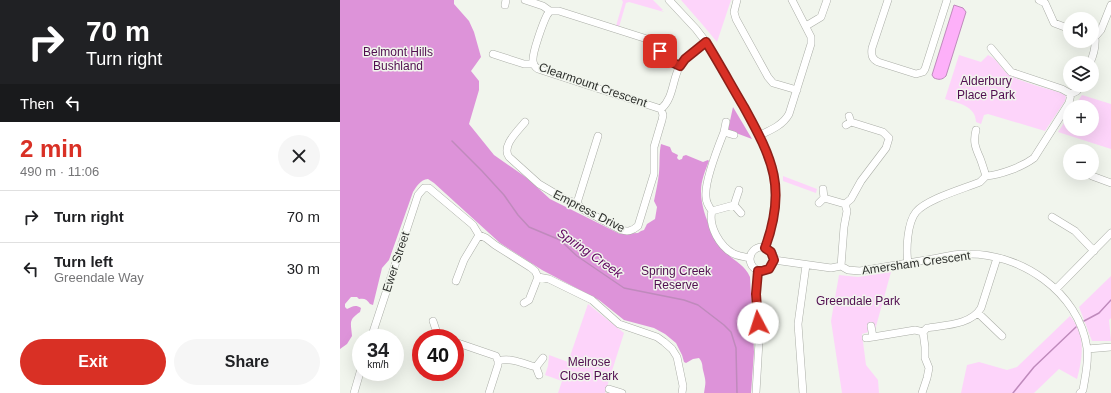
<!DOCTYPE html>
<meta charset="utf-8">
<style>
:root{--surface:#fff;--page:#f6f6f6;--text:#202124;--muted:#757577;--line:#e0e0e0;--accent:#d93025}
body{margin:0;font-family:Arial,sans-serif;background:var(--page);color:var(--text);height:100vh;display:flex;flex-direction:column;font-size:15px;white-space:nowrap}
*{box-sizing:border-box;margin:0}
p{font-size:13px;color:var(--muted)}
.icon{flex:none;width:22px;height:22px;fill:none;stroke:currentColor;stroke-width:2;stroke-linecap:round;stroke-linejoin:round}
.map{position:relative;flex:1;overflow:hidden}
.drawer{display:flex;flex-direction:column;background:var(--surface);width:340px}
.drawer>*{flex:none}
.hud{background:#202124;color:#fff;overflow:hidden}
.controls{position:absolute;left:723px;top:12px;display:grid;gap:8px}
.controls a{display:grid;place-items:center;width:36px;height:36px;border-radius:50%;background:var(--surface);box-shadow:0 4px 16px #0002;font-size:20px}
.speed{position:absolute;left:12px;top:329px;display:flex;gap:8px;font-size:20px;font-weight:700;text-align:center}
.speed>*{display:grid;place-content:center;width:52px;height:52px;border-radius:50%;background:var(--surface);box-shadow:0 4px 16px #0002;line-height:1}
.speed small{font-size:10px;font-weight:400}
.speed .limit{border:6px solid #d22;background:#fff;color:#111}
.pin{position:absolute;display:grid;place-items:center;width:34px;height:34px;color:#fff;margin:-17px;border-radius:8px;box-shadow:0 2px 6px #0006}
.me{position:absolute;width:44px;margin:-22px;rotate:355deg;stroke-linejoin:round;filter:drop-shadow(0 0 3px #0008)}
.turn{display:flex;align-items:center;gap:14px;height:84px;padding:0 20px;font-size:18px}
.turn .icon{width:52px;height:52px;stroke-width:2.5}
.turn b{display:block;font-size:28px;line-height:34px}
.then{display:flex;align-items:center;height:38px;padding:0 20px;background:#0003;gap:8px;font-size:15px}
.round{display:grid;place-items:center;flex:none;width:42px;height:42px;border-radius:21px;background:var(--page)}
.head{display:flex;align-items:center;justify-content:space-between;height:68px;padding:0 20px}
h1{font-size:24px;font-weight:600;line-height:30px;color:var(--accent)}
.action{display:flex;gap:8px;margin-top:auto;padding:8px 20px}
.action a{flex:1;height:46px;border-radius:24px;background:var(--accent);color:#fff;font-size:16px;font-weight:600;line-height:46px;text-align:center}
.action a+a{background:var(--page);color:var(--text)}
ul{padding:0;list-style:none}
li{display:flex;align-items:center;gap:12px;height:52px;padding:0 20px;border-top:1px solid var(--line)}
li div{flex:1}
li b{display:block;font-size:15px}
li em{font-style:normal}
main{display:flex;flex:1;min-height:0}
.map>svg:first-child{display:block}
.green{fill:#fdd4fa}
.forest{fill:#dd93d9}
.water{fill:#fdb0f9;stroke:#bf8abc}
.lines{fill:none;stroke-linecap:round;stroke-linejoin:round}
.stream{stroke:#bf8abc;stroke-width:1.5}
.minor-casing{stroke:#abaea7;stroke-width:8}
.minor{stroke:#fff;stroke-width:7}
.route-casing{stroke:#8d1f18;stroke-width:10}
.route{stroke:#d93025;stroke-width:7}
.labels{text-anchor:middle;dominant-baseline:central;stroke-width:3;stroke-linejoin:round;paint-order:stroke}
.park-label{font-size:12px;fill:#510e50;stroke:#f1f5ed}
.street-label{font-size:12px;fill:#2f312e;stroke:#f1f5ed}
.water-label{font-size:13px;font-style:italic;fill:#5f005f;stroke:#f1f5ed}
</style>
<main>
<section class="drawer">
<div class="hud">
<div class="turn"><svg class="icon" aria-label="right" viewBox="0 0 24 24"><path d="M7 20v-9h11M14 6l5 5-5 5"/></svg><div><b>70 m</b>Turn right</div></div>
<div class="then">Then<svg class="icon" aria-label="left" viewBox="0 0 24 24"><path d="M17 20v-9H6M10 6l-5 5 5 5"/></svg></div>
</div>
<div class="head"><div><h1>2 min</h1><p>490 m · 11:06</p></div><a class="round"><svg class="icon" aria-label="close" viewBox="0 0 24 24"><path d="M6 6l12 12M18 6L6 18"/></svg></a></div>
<ul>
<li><svg class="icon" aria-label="right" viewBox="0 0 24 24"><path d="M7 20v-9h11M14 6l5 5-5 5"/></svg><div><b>Turn right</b></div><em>70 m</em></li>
<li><svg class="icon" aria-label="left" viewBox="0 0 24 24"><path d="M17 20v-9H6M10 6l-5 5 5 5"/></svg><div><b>Turn left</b><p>Greendale Way</p></div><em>30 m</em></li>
</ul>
<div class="action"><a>Exit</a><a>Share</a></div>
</section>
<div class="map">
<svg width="771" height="393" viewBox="0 0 771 393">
<rect width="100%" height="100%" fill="#f1f5ed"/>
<path class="green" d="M282,0H313L323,10H321L324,12L289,2L286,3L279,27L276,26L283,2Z
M341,0H391L377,42L362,24Z
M619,55L641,62L648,55C658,59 659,67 667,73C678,82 706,88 721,93L726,96L725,101L705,131L648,114L644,115L641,124L636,122C636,106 618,103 605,99Z
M742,95L771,104V149L718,132L730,114V129H752V107H734Z
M443,176L477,189L476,193L443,181Z
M551,272L535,330L522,334L526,365L538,380L539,393H502L491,321L499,275L518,277Z
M771,276V318L769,320L771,341H752L739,307Z
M248,304L284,333L265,393H218L222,381L205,375L208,366L209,355L228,362Z
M730,316C746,334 743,357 737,379L719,369L694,393H621L627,365L639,362L667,370L677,367Z"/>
<path class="forest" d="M0,0H114V4L129,21L134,32L141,57L131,71L139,81V90L129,124L154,155L187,178L210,199L280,234L298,233L301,231L304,230L307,224L315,219L317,207L314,201C316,191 318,182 319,173C320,163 319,153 321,144L330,147L332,152L338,155L337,158L339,160L342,159L343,156L346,155L363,162L368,160L369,161C365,171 361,181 361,191C361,212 373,238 387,253C395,262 405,265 410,277L414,352L411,393H364C366,381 366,382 363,370C362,365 363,363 359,358L353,359L346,363L344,362L342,355L336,343L325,334L314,328L284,320L259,300L202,270L160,243L94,183L88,179C80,180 77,186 73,192L49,260L42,268L33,305L30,304C27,299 24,298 19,299L17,297H11L5,304V307L7,309C12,307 15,304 21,308L20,312C8,320 11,323 12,336L7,344L0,349Z
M393,107L412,139L388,130Z"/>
<path class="water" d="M614,5L623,8L626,12L606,76C602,80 599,80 594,78L592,75Z"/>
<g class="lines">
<path class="stream" d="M112,141L142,171L164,195L178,215L189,227L220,240L237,256L284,288L344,300L358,305L384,325L391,332L396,348L397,393
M744,321L759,313L771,300
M673,393L694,367L736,327"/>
<g class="minor-casing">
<path id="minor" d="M185,0L203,6L210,11
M329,0L356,29L366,42C379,63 391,85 404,107C433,159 447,188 425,248
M397,0L394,12L396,19L428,77L433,83L457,90
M548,0L532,48C531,55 532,59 538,62L576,74L583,72L585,69L607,0
M699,0L705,3L714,23L730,29
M165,5L166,0
M466,26L481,17L487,0
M651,48L671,72L722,89L731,94
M153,54L184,64H193
M750,63C754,54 756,47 755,37L761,30L771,5
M321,109L198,69C195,67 193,65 193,61C192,53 203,23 207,15L210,11H219L307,39C321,48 323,60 340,66
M185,122C178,131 161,146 169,157L199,184L226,200L237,203L242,209L281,230C288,232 292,231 298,226L314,174V147L322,120L323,115L321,109C334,98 332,79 340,66C346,56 357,49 366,42
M386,122L384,132L394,135
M506,125L511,122L509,116
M636,130C633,141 635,147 640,158C642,163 644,170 646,176
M384,132C378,147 364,182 366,197C366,203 369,207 372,211C368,226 380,247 394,254C399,256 405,257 410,258
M420,135C431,130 443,125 449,114L471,44V37L452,0
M752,176L771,183
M399,190L394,205L401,213
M484,198L505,204
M237,203L258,136
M479,203L484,198L483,189
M372,211L394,205
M712,217L735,231L754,251
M410 259a12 12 0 1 1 24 0a12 12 0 1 1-24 0Z
M434,260L491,268L501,266L508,270L520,271C544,267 568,263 592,259C603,257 614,254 625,254C680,252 739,292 747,348C749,362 745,377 743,390L740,393
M568,263C566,250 567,223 576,212C587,199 623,189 640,182L646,176C660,175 682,167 694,158L729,103L731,94L737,91L742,85
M501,266L504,227L507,211L505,204L511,199L521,181L546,148L549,138L543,132L511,122
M116,281L124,260L139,235
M716,289L771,233
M184,303L189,300L198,277
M638,313L662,336
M93,321L98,336L95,338
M533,337L575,330L583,332L587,328C605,325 631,325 641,308L657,258
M31,338L78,195L84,188H89L133,225L139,235L146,238L155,245L190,267L195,271L198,277L209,279L252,300L279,324L317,337L324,342L332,349L337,357L343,386L342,393
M526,338L533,337L531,326
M115,342L156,356L158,361V365L149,393
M747,349L771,347
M158,361C171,357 184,364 196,367
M199,375L196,367L203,358
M269,389L282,393
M14,393L21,369
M416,393L419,341L416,294L418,271
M463,393L458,324L466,265
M582,393L587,378L589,368L585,358V347L583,332"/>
</g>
<use href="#minor" class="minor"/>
</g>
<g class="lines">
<g class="route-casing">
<path id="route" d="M320,51L329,61L340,66L345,59L366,42C379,63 391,85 404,107C433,160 447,188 425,248L431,252L434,260L429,269L422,271H418L416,294L418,323"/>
</g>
<use href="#route" class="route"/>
</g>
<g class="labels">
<g class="park-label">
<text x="58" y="52">Belmont Hills<tspan x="58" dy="14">Bushland</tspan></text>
<text x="646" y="81">Alderbury<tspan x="646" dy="14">Place Park</tspan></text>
<text x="336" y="271">Spring Creek<tspan x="336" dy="14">Reserve</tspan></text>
<text x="518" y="301">Greendale Park</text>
<text x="249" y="362">Melrose<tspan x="249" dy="14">Close Park</tspan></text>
</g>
<g class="street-label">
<text transform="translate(253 85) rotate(19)">Clearmount Crescent</text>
<text transform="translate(249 211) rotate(27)">Empress Drive</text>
<text transform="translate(56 262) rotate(-72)">Ewer Street</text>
<text transform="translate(576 263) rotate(-8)">Amersham Crescent</text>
</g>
<g class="water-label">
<text transform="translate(250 253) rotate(35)">Spring Creek</text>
</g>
</g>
</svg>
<div class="controls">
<a><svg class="icon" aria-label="sound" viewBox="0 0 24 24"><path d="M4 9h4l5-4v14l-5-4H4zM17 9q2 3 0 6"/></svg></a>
<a><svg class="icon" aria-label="layers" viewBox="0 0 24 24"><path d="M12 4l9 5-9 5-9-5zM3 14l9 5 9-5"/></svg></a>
<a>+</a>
<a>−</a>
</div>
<div class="speed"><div>34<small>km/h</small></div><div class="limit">40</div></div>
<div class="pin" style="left:320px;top:51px;background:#d93025"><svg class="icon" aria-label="arrive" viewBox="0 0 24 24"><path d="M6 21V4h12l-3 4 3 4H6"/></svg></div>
<svg class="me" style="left:418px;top:323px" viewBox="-20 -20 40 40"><circle r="19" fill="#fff"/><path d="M0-13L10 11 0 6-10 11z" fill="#d93025"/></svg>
</div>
</main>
